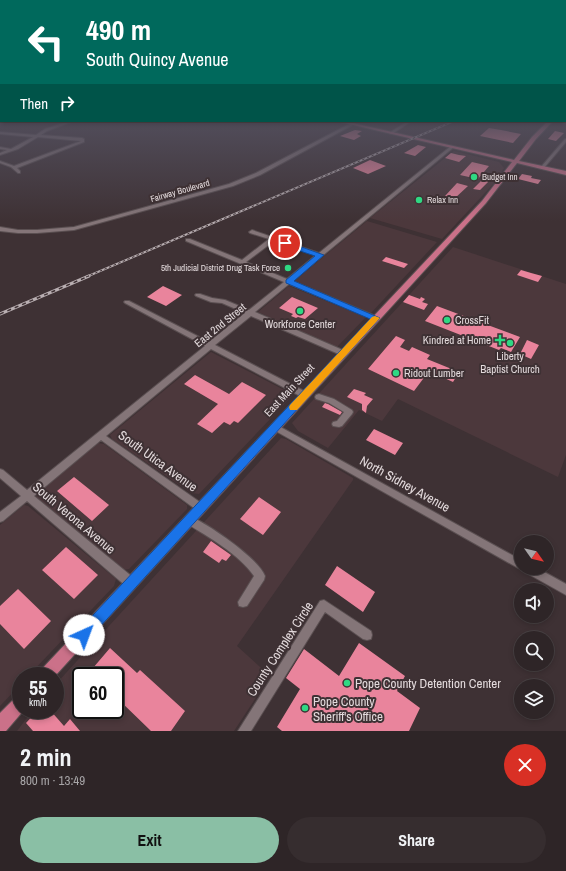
<!DOCTYPE html>
<meta charset="utf-8">
<style>
:root{--surface:#2e2527;--page:#362d2f;--text:#f1f3f6;--muted:#a7a5a7;--line:#494244;--accent:#8abfa5}
body{margin:0;font-family:"Archivo Narrow",sans-serif;background:var(--page);color:var(--text);height:100vh;display:flex;flex-direction:column;font-size:15px;white-space:nowrap}
*{box-sizing:border-box;margin:0}
p{font-size:13px;color:var(--muted)}
.icon{flex:none;width:22px;height:22px;fill:none;stroke:currentColor;stroke-width:2;stroke-linecap:round;stroke-linejoin:round}
.map{position:relative;height:731px;overflow:hidden}
.details{display:flex;flex-direction:column;background:var(--surface);flex:1}
.details>*{flex:none}
.banner{position:absolute;left:0px;top:0px;width:566px;height:122px;box-shadow:0 2px 6px #0003,0 0 0 1px var(--line);background:#00695c;color:#fff;overflow:hidden}
.needle{width:26px;rotate:124deg}
.buttons{position:absolute;left:514px;top:535px;display:grid;gap:8px}
.buttons a{display:grid;place-items:center;width:40px;height:40px;border-radius:50%;background:var(--surface);box-shadow:0 2px 6px #0003,0 0 0 1px var(--line);font-size:20px}
.speed{position:absolute;left:12px;top:667px;display:flex;gap:8px;font-size:20px;font-weight:700;text-align:center}
.speed>*{display:grid;place-content:center;width:52px;height:52px;border-radius:50%;background:var(--surface);box-shadow:0 2px 6px #0003,0 0 0 1px var(--line);line-height:1}
.speed small{font-size:10px;font-weight:400}
.speed .limit{border:2px solid #111;border-radius:6px;background:#fff;color:#111}
.pin{position:absolute;display:grid;place-items:center;width:34px;height:34px;color:#fff;margin:-17px;border:2px solid #fff;border-radius:50%;box-shadow:0 1px 4px #0007}
.me{position:absolute;width:44px;margin:-22px;rotate:43deg;stroke-linejoin:round;filter:drop-shadow(0 0 3px #0008)}
.turn{display:flex;align-items:center;gap:14px;height:84px;padding:0 20px;font-size:18px}
.turn .icon{width:52px;height:52px;stroke-width:2.5}
.turn b{display:block;font-size:28px;line-height:34px}
.then{display:flex;align-items:center;height:38px;padding:0 20px;background:#0003;gap:8px;font-size:15px}
.round{display:grid;place-items:center;flex:none;width:42px;height:42px;border-radius:21px;background:var(--page)}
.headline{display:flex;align-items:center;justify-content:space-between;height:68px;padding:0 20px}
h1{font-size:24px;font-weight:700;line-height:30px}
.button{display:flex;gap:8px;margin-top:auto;padding:8px 20px}
.button a{flex:1;height:46px;border-radius:24px;background:var(--accent);color:#111;font-size:16px;font-weight:700;line-height:46px;text-align:center}
.button a+a{background:var(--page);color:var(--text)}
.map>svg:first-child{display:block}
.built{fill:#4c383c;fill-rule:evenodd}
.building{fill:#e9849c}
.lines{fill:none;stroke-linecap:round;stroke-linejoin:round}
.minor-casing{stroke:#5a4f51;stroke-width:2}
.major-casing{stroke:#5a4f51;stroke-width:2}
.minor{fill:#847578;fill-rule:evenodd}
.major{fill:#cb7189;fill-rule:evenodd}
.rail-far1-casing{stroke:#b8aeb1;stroke-width:2}
.rail-casing{stroke:#b8aeb1;stroke-width:3}
.rail-far1{stroke:#3e3134;stroke-width:1;stroke-dasharray:2.5;stroke-linecap:butt}
.rail{stroke:#3e3134;stroke-width:1.5;stroke-dasharray:4;stroke-linecap:butt}
.route{fill:#1a73e8;stroke:#114b97}
.slow{fill:#f59e0b}
.poi-dot{fill:#2fd883;stroke:#3e3134;stroke-width:1.5}
.labels{text-anchor:middle;dominant-baseline:central;stroke-width:4;stroke-linejoin:round;paint-order:stroke}
.far-poi-label{font-size:9px;fill:#e3dadc;stroke:#3e3134;text-anchor:start}
.far-street-label{font-size:9px;fill:#e3dadc;stroke:#3e3134}
.poi-label{font-size:11px;fill:#e3dadc;stroke:#3e3134;text-anchor:start}
.street-label{font-size:11px;fill:#e3dadc;stroke:#3e3134}
.near-street-label{font-size:13px;fill:#e3dadc;stroke:#3e3134}
.near-poi-label{font-size:13px;fill:#e3dadc;stroke:#3e3134;text-anchor:start}
</style>
<div class="map">
<svg width="566" height="731" viewBox="0 0 566 731">
<rect width="100%" height="100%" fill="#3e3134"/>
<path class="built" d="M454,151L499,162L504,168L496,181L442,239L370,218Z
M367,221L437,242L371,313L295,282L294,281Z
M453,247L566,284V455L558,477L398,399L382,421L359,410L328,448L298,431L292,423Z
M289,286L366,317L336,348L258,312Z
M211,352L290,393L292,396L199,494L191,493L112,439L110,435Z
M281,438L286,439L353,478V480L237,646L270,676L234,731H17L33,710H55V685ZM81,676H115V710H81Z
M98,443L104,444L187,505V509L129,569L123,570L36,497L37,494Z
M24,505L28,506L116,579L114,586L28,676H21V684L0,706V525Z"/>
<path class="building" d="M489,128L501,130L521,134L513,143L480,136Z
M355,130L362,131L357,134L361,136L354,140L340,136Z
M555,131L564,133L556,141L548,139Z
M418,145L426,147L415,156L404,153Z
M451,153L459,155L466,156L459,162L445,158Z
M370,160L386,166L368,174L353,168Z
M472,162L489,166L478,179L460,175Z
M522,174L532,176L531,178L541,180L538,184L518,179Z
M484,178L490,180L480,190L473,189Z
M457,183L468,186L454,199L445,196Z
M386,257L408,264L404,268L382,261Z
M521,270L531,273L542,276L538,282L517,275Z
M163,286L182,295L166,306L147,297Z
M409,295L420,299L421,297L425,299L422,302L428,304L424,310L403,302Z
M292,297L318,308L305,319L298,317L296,318L291,316L293,314L279,308Z
M437,306L485,324L520,337L511,352L501,348L499,350L425,321Z
M396,336L405,340L400,347L409,351L412,347L430,355L427,359L459,372L453,382L429,371L414,391L368,369Z
M527,340L539,345L531,359L520,354Z
M195,375L229,394L242,382L266,395L238,423L234,421L230,425L224,422L212,433L197,424L218,404L184,384Z
M354,389L366,393L364,395L373,399L367,406L366,413L362,410V404L347,397Z
M325,403L328,404L342,412L340,415L322,407Z
M374,429L403,443L395,455L366,440Z
M74,477L109,505L92,521L57,491Z
M259,497L281,512L263,535L240,519Z
M211,541L231,555L226,561L222,559L219,563L203,552Z
M66,547L98,575L74,599L42,570Z
M337,566L375,592L363,612L325,585Z
M18,589L51,621L24,649L0,624V606Z
M359,643L405,676L397,691L420,708L409,731H282L277,727L300,689L286,678L304,649L339,676Z
M110,648L137,673L140,670L185,711L171,731H151L117,698L120,695L115,689V676H101L93,668Z
M38,710H50L64,726L70,719L80,731H33L26,723Z"/>
<g class="lines">
<g class="minor-casing">
<path id="minor" d="M2,121H22L20,122H4Z
M69,121H74L47,131L41,135L82,138L84,139V142L17,168L20,171V173H18L11,167L0,163V161L14,166L81,141L38,137L18,149L0,155V153L7,150L0,149V147L11,149L33,137L0,134V132L36,135L45,129Z
M355,121H360L260,175L233,186L74,230L37,233H18L0,231V227L18,230H37L74,227L229,184L256,173Z
M408,121H412L392,134L389,133Z
M565,139H566V142L543,169H541V167Z
M451,146L454,147L292,281L378,317L379,318L378,319H374L289,284L255,312L345,351L346,353L345,355H341L251,316L215,345L308,393L309,395L308,397H302L211,349L106,436L204,505L206,508L204,511L201,512L198,511L101,440L34,496L135,579L136,583L135,587L131,588L127,587L27,501L3,521L0,522V512L21,496L0,478V469L3,470L27,490L205,346L125,303L124,302L125,301H129L209,342L245,313L222,303L211,302L196,296L195,295L196,294H200L212,298L225,300L249,310L284,282L186,241V239H190L242,260L269,239L250,233L249,232L252,230L319,253ZM274,241L316,255L287,279L246,262Z
M319,394L334,399L352,410L353,412L352,414L342,426L339,427L333,426L332,424L333,422L337,421L344,412L329,403L316,399L315,397L316,395Z
M275,424L521,560V568H537L566,584V595L523,571V569L518,568L272,429L271,427L272,425Z
M189,516C207,523 258,558 265,576L264,580L247,606L243,607L239,606L238,602L254,576C239,554 208,537 186,523L184,520L186,517Z
M324,600L371,631L372,635L371,639L367,640L363,639L325,612L251,731H238L320,601Z"/>
</g>
<g class="major-casing">
<path id="major" d="M336,121H344L514,160L532,137L548,121H553L536,139L519,161L566,171V175L517,163L486,203L55,676H38L40,671L482,201L512,162Z
M21,694V710H24L6,731H0V713L16,697Z"/>
</g>
<use href="#minor" class="minor"/>
<use href="#major" class="major"/>
<g class="rail-far1-casing">
<path id="rail-far1" d="M86,277L454,121"/>
</g>
<g class="rail-casing">
<path id="rail" d="M0,314L89,276"/>
</g>
<use href="#rail-far1" class="rail-far1"/>
<use href="#rail" class="rail"/>
</g>
<linearGradient id="sky" x2="0" y2="1"><stop stop-color="#221b1d"/><stop offset="0.53" stop-color="#524e5c"/><stop offset="1" stop-color="#524e5c" stop-opacity="0"/></linearGradient>
<rect width="566" height="221" fill="url(#sky)"/>
<path class="route" d="M285,241L324,255L294,281L380,318L88,640L84,642L79,640L76,635L79,630L370,319L286,283V280L315,256L282,245L281,243Z"/>
<path class="slow" d="M375,316L380,318L378,320L297,410H290L289,407L290,405L372,317Z"/>
<g class="poi-dot">
<circle cx="474" cy="177" r="4"/>
<circle cx="419" cy="200" r="4"/>
<circle cx="288" cy="268" r="4"/>
<circle cx="300" cy="311" r="4"/>
<circle cx="447" cy="320" r="4"/>
<path d="M498 334h4v4h4v4h-4v4h-4v-4h-4v-4h4z"/>
<circle cx="510" cy="343" r="4"/>
<circle cx="396" cy="373" r="4"/>
<circle cx="347" cy="683" r="4"/>
<circle cx="305" cy="708" r="4"/>
</g>
<g class="labels">
<g class="far-poi-label">
<text x="482" y="177">Budget Inn</text>
<text x="427" y="200">Relax Inn</text>
<text x="280" y="268" text-anchor="end">5th Judicial District Drug Task Force</text>
</g>
<g class="far-street-label">
<text transform="translate(180 191) rotate(-16)">Fairway Boulevard</text>
</g>
<g class="poi-label">
<text x="455" y="320">CrossFit</text>
<text x="300" y="324" text-anchor="middle">Workforce Center</text>
<text x="491" y="340" text-anchor="end">Kindred at Home</text>
<text x="510" y="356" text-anchor="middle">Liberty<tspan x="510" dy="13">Baptist Church</tspan></text>
<text x="404" y="373">Ridout Lumber</text>
</g>
<g class="street-label">
<text transform="translate(220 325) rotate(-39)">East 2nd Street</text>
<text transform="translate(289 390) rotate(-47)">East Main Street</text>
</g>
<g class="near-street-label">
<text transform="translate(158 461) rotate(36)">South Utica Avenue</text>
<text transform="translate(405 484) rotate(29)">North Sidney Avenue</text>
<text transform="translate(74 518) rotate(40)">South Verona Avenue</text>
<text transform="translate(280 649) rotate(-57)">County Complex Circle</text>
</g>
<g class="near-poi-label">
<text x="355" y="683">Pope County Detention Center</text>
<text x="313" y="701">Pope County<tspan x="313" dy="15">Sheriff's Office</tspan></text>
</g>
</g>
</svg>
<div class="buttons">
<a><svg class="needle" viewBox="-14 -14 28 28"><path d="M0-13l5 13h-10z" fill="#e53935"/><path d="M0 13l5-13h-10z" fill="#a7a5a7"/></svg></a>
<a><svg class="icon" aria-label="sound" viewBox="0 0 24 24"><path d="M4 9h4l5-4v14l-5-4H4zM17 9q2 3 0 6"/></svg></a>
<a><svg class="icon" aria-label="search" viewBox="0 0 24 24"><circle cx="10" cy="10" r="6"/><path d="M15 15l6 6"/></svg></a>
<a><svg class="icon" aria-label="layers" viewBox="0 0 24 24"><path d="M12 4l9 5-9 5-9-5zM3 14l9 5 9-5"/></svg></a>
</div>
<div class="speed"><div>55<small>km/h</small></div><div class="limit">60</div></div>
<div class="pin" style="left:285px;top:243px;background:#d93025"><svg class="icon" aria-label="arrive" viewBox="0 0 24 24"><path d="M6 21V4h12l-3 4 3 4H6"/></svg></div>
<svg class="me" style="left:84px;top:635px" viewBox="-20 -20 40 40"><circle r="19" fill="#fff"/><path d="M0-13L10 11 0 6-10 11z" fill="#1a73e8"/></svg>
<div class="banner">
<div class="turn"><svg class="icon" aria-label="left" viewBox="0 0 24 24"><path d="M17 20v-9H6M10 6l-5 5 5 5"/></svg><div><b>490 m</b>South Quincy Avenue</div></div>
<div class="then">Then<svg class="icon" aria-label="right" viewBox="0 0 24 24"><path d="M7 20v-9h11M14 6l5 5-5 5"/></svg></div>
</div>
</div>
<section class="details">
<div class="headline"><div><h1>2 min</h1><p>800 m · 13:49</p></div><a class="round" style="background:#d93025;color:#fff"><svg class="icon" aria-label="close" viewBox="0 0 24 24"><path d="M6 6l12 12M18 6L6 18"/></svg></a></div>
<div class="button"><a>Exit</a><a>Share</a></div>
</section>
